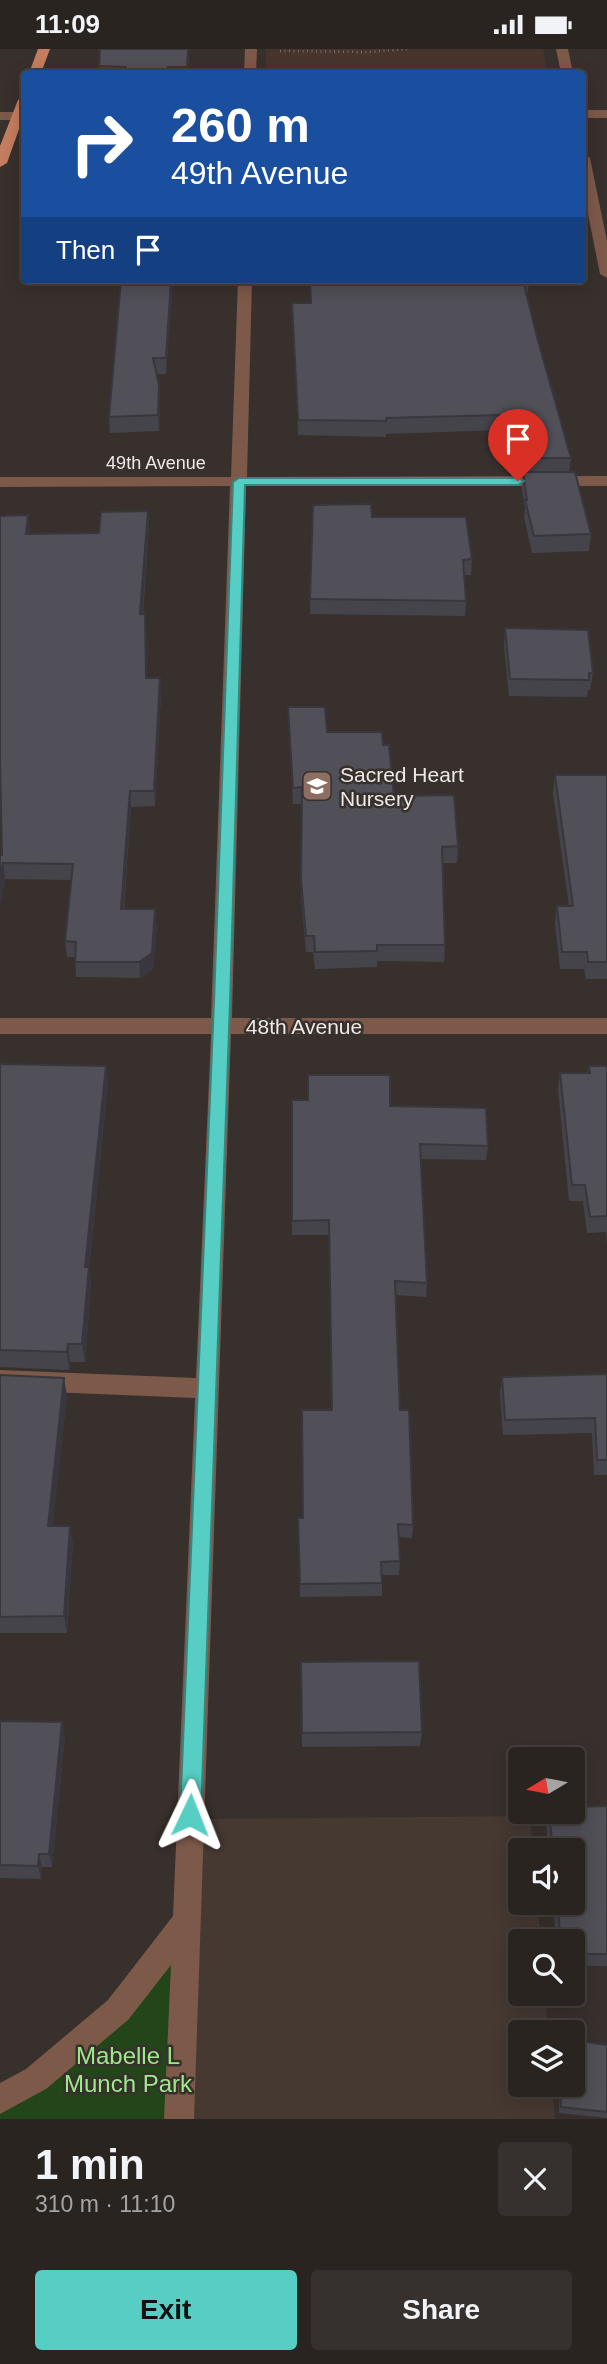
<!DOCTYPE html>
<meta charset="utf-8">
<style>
:root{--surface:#2a2421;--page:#36302e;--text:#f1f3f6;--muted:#a5a4a5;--line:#46413f;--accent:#56cec4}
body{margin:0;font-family:Arial,sans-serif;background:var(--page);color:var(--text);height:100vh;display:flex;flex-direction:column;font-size:26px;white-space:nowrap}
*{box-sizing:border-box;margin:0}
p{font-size:23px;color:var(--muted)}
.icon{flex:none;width:38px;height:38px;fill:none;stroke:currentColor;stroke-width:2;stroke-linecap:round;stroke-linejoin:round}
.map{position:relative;height:2070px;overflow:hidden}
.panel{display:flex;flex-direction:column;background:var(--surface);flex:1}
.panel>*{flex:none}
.guide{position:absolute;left:21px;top:21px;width:565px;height:214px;border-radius:7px;box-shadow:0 4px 18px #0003,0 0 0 2px var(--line);background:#1a4fa0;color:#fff;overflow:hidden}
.needle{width:46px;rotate:260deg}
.buttons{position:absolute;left:508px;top:1698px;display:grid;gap:14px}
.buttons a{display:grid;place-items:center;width:77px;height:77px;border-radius:7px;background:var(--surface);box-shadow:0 4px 18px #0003,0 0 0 2px var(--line);font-size:35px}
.pin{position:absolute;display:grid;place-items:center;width:60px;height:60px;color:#fff;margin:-72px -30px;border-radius:50% 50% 50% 0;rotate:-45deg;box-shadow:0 0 7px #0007}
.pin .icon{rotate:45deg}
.me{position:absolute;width:77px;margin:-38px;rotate:2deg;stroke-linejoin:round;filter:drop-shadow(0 0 5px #0008)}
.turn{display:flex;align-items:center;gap:24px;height:147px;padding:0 35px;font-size:32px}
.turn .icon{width:91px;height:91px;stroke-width:2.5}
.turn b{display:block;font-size:49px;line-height:60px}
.then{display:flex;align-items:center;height:66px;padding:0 35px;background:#0003;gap:14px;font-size:26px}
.round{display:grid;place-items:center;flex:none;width:74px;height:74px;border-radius:7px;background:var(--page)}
.summary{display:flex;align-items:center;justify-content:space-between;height:119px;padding:0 35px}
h1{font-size:42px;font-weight:700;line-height:52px}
.button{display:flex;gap:14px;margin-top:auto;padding:14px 35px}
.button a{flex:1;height:80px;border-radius:7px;background:var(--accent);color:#111;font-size:28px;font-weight:700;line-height:80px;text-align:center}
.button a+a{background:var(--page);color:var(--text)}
.status{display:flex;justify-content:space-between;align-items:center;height:49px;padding:0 35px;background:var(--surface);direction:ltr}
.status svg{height:19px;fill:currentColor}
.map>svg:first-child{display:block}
.built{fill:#463932}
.education{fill:#47352d}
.green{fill:#22461a}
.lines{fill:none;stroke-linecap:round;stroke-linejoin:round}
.path{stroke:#746d6a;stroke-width:2.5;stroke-dasharray:1 3.5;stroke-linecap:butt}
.minor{fill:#7d594a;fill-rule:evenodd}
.major{fill:#c57d5f;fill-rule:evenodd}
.wall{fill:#46444b}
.shaded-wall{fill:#39373d}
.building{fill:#514f57;stroke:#39373d;stroke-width:2}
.route{fill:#56cec4;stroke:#38867f;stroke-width:2}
.labels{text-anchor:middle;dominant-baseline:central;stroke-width:5;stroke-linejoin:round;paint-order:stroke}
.far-street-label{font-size:18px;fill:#ede8e6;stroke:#38302c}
.poi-label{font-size:21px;fill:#ede8e6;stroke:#38302c;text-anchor:start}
.street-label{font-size:21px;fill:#ede8e6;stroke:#38302c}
.near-park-label{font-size:24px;fill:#9ce98b;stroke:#38302c}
</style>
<div class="status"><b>11:09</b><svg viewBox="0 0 49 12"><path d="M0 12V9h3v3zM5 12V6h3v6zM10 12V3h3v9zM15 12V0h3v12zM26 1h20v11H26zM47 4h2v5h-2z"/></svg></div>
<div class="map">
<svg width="607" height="2070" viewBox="0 0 607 2070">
<rect width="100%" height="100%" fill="#38302c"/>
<path class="built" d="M530,1767L533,1801H520V1853H537L541,1892H520V1944H545L548,1983H520V2035H552L555,2070H178L190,1770Z"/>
<path class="education" d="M266,0H543L547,24H266Z"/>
<path class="green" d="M185,1877L178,2070H0V2051L40,2028Z"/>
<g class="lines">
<path class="path" d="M280,2L367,3L408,0"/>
<path class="minor" d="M245,0H257L256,24H244Z
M556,0H568L573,24H561Z
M583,61H607V69H583Z
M0,63H24V71H0Z
M583,105L590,109L607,192V229L600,225L583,140Z
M238,231H252L247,428L607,427V437H246L232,969H607V985H231L194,2070H164L171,1916L128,1971L46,2040L0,2065V2034L26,2020L108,1951L173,1867L195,1349L0,1341V1321L196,1329L211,985H0V969H211L230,437L0,438V428H231Z"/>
<path class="major" d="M38,0H50L41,24H29Z
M24,47V66L7,114L0,118V97L18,51Z"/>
</g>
<path class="wall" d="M189,0L188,24H99V17Z
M173,231L166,325H157L160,352L159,382L110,384L109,368Z
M310,231H529L528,244H526L537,288L571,409L569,423L591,485L589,502L532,504L524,468L525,459L522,440L523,425H520L512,387H501V381L386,385V388L298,386L292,254H310Z
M313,456L372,468L472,510L471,526H464L466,552L465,567L310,565Z
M148,462L149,478L143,565L146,581L147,629H160L161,644L155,757L131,758L124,860L157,876L153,920L140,929L76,928L75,908H67L65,892L71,831L5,830L0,856L2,806L0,728V467L28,466L30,485L99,484Z
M505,579L593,624L590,641H588L587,648L509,647L504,597Z
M288,658L327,683L383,696L394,747L458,797L457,814H442L445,896L444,913L377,912V918L315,920L313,903H306L301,848L302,755H293Z
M555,726H607V930H586L584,920H560L555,874L557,857H569L553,744Z
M0,1015L106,1017L108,1036L89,1220L91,1236L85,1313H70L69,1321L0,1318Z
M589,1017H607V1195L606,1183L587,1184L583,1152H569L558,1040L560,1024H588Z
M292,1051L390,1057L488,1097L486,1111L421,1110L427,1234L426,1248L395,1246L400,1361L413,1476L412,1489L399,1488L400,1512L399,1526H382V1547L300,1548L298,1469H303L331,1361L329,1186H292Z
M607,1325V1426H594L592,1384L503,1386L500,1344L502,1328Z
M0,1326L67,1346L52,1477L73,1494L67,1584H0Z
M301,1613L422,1683L420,1697L302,1698Z
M0,1672L65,1687L52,1818H42L41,1830L0,1829Z
M607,1757V1917H572V1892H556L553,1853H572V1801H548L546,1771L548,1762H572Z
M607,1996V2069L559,2064L560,2035H572Z"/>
<path class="shaded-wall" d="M171,231H173V233L166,325V309Z
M159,336L160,352L159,382L158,366Z
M148,462L149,478L141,581L140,565Z
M28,466L30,482L28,501L26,485Z
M145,565L146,581L147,644L146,629Z
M160,629L161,644L155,757L154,742Z
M130,742L131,758L122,876L121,860Z
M3,814L5,830L0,856V828Z
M155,860L157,876L153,920L140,929L139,913Z
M106,1017L108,1036L89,1220L91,1236L85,1313L82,1295L85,1218Z
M68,1295L70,1313L69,1321L67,1303Z
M64,1329L67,1346L51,1494L48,1477Z
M70,1477L73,1494L67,1584L64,1567Z
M62,1673L65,1687L52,1818L49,1805Z
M39,1805L42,1818L41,1830L38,1817Z"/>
<path class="building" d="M100,0H188L187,18H168L169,24H126V18L99,17Z
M121,231H171L166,309H153L159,336L158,366L109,368Z
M310,231H523L537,288L571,409H521L514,371H503L502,366L386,369V372L298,371L292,254H311Z
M523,423H575L591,485L534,487L525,451H527Z
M371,455L372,468H466L472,510L463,511L466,552L310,550L313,456Z
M148,462L140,565H145L146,629H160L154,742H130L121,860H155L152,904L139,913H75L76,893L65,892L73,815L3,814L0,828V806H2L0,712V467L28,466L26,485L99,484L101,463Z
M505,579L588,581L593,624H589V631L510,630Z
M288,658H325L327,683H382L383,696H389L394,747L454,746L458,797L442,798L445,896H377V902L315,903L314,887H306L301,831L302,738L293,739Z
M555,726H607V913H588L587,903H562L557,857H573Z
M0,1015L106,1017L85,1218H89L82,1295H68L67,1303L0,1301Z
M589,1017H607V1167L590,1168L585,1136H572L560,1024H590Z
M308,1026H390V1057L486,1059L488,1097L420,1095L427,1234L395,1232L400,1361H409L413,1476L398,1475L400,1512L381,1513L382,1534L300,1535L298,1469H303L302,1361H332L329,1171L292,1172V1051H308Z
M607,1325V1411H597L595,1369L505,1371L502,1328Z
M0,1326L64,1329L48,1477H70L64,1567L0,1568Z
M419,1612L422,1683L302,1684L301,1613Z
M0,1672L62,1673L49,1805H39L38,1817L0,1816Z
M607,1757V1905H572V1892H561L557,1853H572V1801H553L549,1762H572V1758Z
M572,1991L607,1996V2063L561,2058L562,2035H572Z"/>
<path class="route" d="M239,429H518L524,432L518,436H245L230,953L201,1766L198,1773L190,1776L183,1773L180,1766L214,953L233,433Z"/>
<defs>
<g id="school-square" transform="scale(1.575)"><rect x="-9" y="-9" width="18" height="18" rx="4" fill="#8d6e63" stroke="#38302c"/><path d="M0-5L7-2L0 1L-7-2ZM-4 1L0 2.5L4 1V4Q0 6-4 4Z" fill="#fff"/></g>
</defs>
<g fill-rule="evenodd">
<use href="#school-square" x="317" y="737"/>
</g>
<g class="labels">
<g class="far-street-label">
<text x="156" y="414">49th Avenue</text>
</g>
<g class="poi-label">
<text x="340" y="725">Sacred Heart<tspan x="340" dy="24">Nursery</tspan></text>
</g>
<g class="street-label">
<text x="304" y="977">48th Avenue</text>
</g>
<g class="near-park-label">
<text x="128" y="2006">Mabelle L<tspan x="128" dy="28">Munch Park</tspan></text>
</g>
</g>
</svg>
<div class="buttons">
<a><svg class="needle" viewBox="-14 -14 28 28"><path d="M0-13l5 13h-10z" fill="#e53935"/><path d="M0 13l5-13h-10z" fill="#a5a4a5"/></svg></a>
<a><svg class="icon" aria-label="sound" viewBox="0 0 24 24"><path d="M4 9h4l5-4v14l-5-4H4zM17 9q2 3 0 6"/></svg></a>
<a><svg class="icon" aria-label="search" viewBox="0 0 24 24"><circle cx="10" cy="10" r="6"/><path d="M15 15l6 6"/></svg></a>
<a><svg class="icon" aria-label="layers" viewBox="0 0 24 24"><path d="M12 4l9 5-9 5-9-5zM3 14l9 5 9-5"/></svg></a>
</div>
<div class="pin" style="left:518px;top:432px;background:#d93025"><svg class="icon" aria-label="arrive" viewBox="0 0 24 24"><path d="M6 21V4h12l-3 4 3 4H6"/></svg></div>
<svg class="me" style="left:190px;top:1766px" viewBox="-20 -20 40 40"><path d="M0-17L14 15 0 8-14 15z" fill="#56cec4" stroke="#fff" stroke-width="4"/></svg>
<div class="guide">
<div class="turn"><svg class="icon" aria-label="right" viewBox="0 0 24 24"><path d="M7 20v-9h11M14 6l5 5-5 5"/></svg><div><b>260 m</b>49th Avenue</div></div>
<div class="then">Then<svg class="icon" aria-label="arrive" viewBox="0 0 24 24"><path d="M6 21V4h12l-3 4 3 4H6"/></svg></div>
</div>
</div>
<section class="panel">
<div class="summary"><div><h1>1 min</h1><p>310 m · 11:10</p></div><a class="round"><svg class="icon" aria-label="close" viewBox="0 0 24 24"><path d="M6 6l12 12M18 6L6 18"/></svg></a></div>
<div class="button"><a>Exit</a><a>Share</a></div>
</section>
